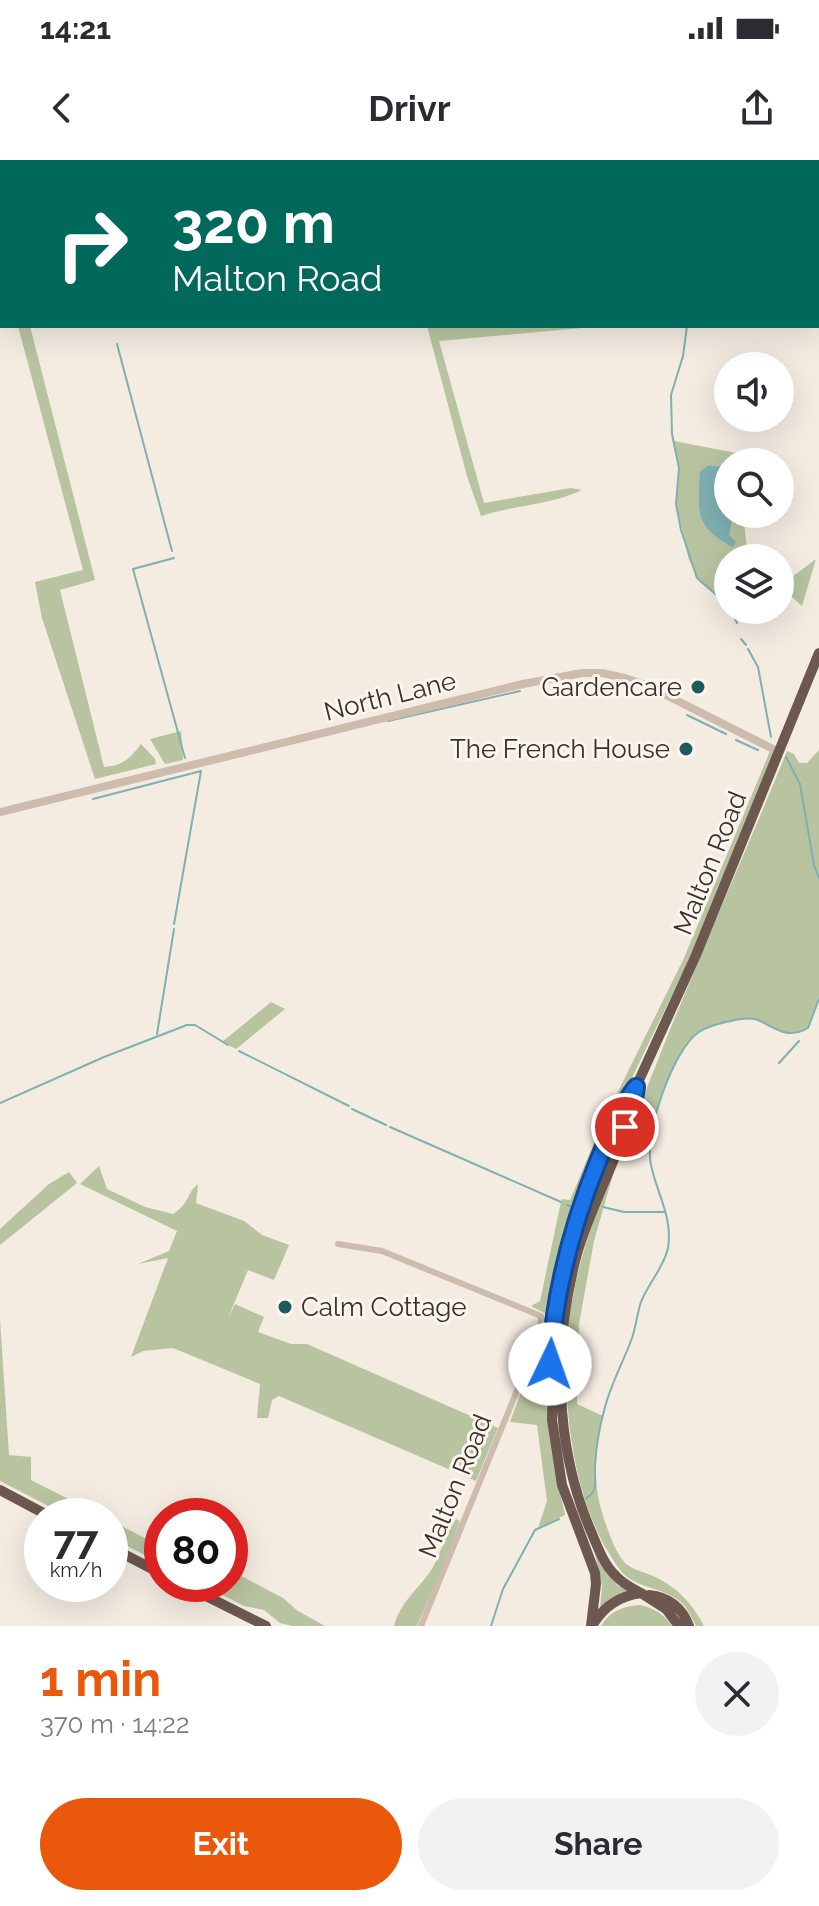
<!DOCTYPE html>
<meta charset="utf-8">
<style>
:root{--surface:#fff;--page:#f2f2f3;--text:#2b2b33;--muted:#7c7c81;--accent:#ea580c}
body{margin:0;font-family:Raleway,sans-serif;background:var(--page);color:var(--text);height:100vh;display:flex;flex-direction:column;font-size:30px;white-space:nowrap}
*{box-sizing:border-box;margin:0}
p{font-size:26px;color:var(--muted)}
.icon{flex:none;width:44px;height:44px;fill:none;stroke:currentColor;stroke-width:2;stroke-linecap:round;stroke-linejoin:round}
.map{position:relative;height:1466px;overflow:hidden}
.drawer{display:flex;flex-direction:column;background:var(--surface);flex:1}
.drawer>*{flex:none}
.banner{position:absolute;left:0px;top:0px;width:820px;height:168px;box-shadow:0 8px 32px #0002;background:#00695c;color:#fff;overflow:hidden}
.controls{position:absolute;left:714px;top:192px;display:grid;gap:16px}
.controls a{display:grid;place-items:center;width:80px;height:80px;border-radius:50%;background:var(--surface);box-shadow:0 8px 32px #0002;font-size:40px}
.speed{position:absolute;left:24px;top:1338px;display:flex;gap:16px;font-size:40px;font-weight:700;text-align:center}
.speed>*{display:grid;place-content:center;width:104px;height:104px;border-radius:50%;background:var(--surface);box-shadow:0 8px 32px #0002;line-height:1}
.speed small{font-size:20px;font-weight:400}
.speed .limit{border:12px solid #d22;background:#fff;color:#111}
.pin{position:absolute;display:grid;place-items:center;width:68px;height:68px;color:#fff;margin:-34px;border:4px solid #fff;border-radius:50%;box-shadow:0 2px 8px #0007}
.me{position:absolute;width:88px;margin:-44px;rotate:3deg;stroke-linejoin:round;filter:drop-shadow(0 0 6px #0008)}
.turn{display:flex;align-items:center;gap:28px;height:168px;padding:0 40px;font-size:36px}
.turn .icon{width:104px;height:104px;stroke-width:2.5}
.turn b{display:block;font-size:56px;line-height:68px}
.round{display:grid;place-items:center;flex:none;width:84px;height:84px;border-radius:42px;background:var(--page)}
.headline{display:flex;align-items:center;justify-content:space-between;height:136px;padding:0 40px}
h1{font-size:48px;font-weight:700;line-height:60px;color:var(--accent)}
.action{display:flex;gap:16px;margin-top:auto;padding:16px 40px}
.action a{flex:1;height:92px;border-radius:48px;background:var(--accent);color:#fff;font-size:32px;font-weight:700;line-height:92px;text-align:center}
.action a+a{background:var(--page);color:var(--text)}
.status{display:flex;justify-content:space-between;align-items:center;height:56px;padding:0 40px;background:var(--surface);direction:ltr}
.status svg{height:22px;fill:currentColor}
header{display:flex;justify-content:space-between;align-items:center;height:104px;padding:0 40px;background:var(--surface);font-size:36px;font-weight:700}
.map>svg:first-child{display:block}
.green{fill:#b8c4a0}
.water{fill:#7fb0b2}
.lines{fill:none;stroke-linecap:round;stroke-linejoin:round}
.stream{stroke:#7fb0b2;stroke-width:2}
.minor{stroke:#cdbbac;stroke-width:6}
.tertiary{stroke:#cdbbac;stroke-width:8}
.trunk{stroke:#6c584f;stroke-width:10}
.route-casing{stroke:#114b97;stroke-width:20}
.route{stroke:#1a73e8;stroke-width:14}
.poi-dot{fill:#1f5a5e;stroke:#fbf5ee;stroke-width:3}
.labels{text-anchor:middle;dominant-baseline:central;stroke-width:6;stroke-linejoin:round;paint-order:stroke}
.poi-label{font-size:26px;fill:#3b302b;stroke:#fbf5ee;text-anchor:end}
.street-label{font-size:26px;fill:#3b302b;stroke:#fbf5ee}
</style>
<div class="status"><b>14:21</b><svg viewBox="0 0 49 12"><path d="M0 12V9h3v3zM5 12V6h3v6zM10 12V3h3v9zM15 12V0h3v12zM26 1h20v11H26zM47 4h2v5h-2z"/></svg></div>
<header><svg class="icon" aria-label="back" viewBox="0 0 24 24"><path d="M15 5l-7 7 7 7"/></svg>Drivr<svg class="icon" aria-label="share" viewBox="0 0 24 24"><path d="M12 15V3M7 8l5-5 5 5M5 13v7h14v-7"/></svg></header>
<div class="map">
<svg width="819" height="1466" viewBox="0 0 819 1466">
<rect width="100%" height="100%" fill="#f4ebe1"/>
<path class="green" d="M18,166H30L95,420L60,430L104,607C122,606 130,599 141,584L155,599L156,604L95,619L42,458L35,422L83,410Z
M427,166H604L439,181L484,343L571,328L582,330C551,345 514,345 481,356L467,316Z
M674,281L736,293L737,302H728V354H743L748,398H728V445L700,422L689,400L676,344L679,308Z
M816,399L802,446L780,426Z
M181,571L183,600L165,604L150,579Z
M819,590V839L808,868C785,881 776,866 756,859C749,857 738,860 731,862C719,864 706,866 696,874C676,891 652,957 650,983L628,978C676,847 734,721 787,591L794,594L799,603H807Z
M770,591L775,593C744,666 716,741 683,812C620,946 541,1082 546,1235C547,1276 556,1315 565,1355L538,1368L547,1341L537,1265L510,1262L546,1163V1154L531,1146L540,1141L561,1042L562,1039L570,1040L601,966L684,798Z
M271,842L285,849L236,889L222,882Z
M616,1004L594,1081L579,1164L577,1244L603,1256C593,1299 592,1329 608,1370C612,1381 617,1394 625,1403C631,1409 644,1412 653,1416C677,1427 692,1443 704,1466H696C692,1459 689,1451 684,1445C667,1427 635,1429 621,1411C569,1344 558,1224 572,1142C580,1094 597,1049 616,1004Z
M99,1006L107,1029L145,1047L173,1054C190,1043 186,1034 198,1024L196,1043L244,1061L262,1075L289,1085L274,1120L248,1110L228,1158L235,1144L264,1157L258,1172L291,1184H307L498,1268L476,1321L279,1236L272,1240L268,1258H257L260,1224L173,1188L143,1191L131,1197L168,1098L138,1104L169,1091L177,1071L80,1024Z
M69,1012L77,1023L0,1085V1069L49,1024Z
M0,1160L9,1295L31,1297V1320L102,1356H68L0,1321Z
M456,1359L460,1361L448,1395L417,1466H394C400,1443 417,1430 430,1412C441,1395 444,1375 456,1359Z
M110,1360L162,1387V1404L110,1377Z
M595,1394L617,1425L629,1431L600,1448L602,1426Z
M230,1410L283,1438L298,1451L325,1466H292L280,1463L264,1450L244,1446L201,1424H230Z
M641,1445C655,1449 664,1454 672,1466H601C610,1451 623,1446 641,1445Z"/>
<path class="water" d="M707,306H719L728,310V354H733L729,375L736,382L733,387C694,367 698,351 700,312Z"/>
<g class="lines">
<path class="stream" d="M714,0L716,2
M687,166L683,196L671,235L672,274L679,308L676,344L681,370L697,418L728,445
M117,184L172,391
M174,398L133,409L185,598
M731,450L737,463
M741,479L746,485
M748,489L758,507L771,577
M687,555L726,574
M388,561L520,531
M736,580L758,590
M786,597L800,624L814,705L819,718
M93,639L201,611L174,764
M157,874L174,769
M239,891L349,946
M779,903L799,881
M0,943L104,897L187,865H195L228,885
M352,949L386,965
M390,967L561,1042
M567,1045L570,1046
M603,1047L624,1052H665
M586,1339C588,1337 594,1332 594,1330C597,1324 594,1312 595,1306C596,1287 599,1269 604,1251C610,1225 623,1203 632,1178C636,1166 637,1154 641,1142C648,1124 664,1107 668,1088C673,1057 657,1034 651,1005C644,975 672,890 699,872C709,865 746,855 758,860C776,868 787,880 808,868L819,839
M491,1466L503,1429L535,1370L559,1359"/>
<path class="minor" d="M338,1084L382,1091L541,1156L540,1174L421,1466"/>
<path class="tertiary" d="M0,652L523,524L582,513H602L625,518L648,526L779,592"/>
<path class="trunk" d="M636,929C626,986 593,1038 577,1094C553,1183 554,1284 590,1369C597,1385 603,1404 616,1416C623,1424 632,1428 641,1433
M0,1330L49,1356
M110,1387L162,1414
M182,1424L266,1466
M649,1435C668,1437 682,1447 689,1466
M594,1463C605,1445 620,1436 641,1433L666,1449L679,1466
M591,1466L596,1424L595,1413L562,1325L552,1260L553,1166L566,1095L590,1020L621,946L636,927L696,795L819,493"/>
</g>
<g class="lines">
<g class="route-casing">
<path id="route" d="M550,1204C554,1133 572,1065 599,999C610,973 619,949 636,927L632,951L625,967"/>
</g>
<use href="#route" class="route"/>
</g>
<g class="poi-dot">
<circle cx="698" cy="527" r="8"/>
<circle cx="686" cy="589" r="8"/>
<circle cx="285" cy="1147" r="8"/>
</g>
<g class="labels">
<g class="poi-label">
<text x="682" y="527">Gardencare</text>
<text x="670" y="589">The French House</text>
<text x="301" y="1147" text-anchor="start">Calm Cottage</text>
</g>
<g class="street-label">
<text transform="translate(390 536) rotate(-14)">North Lane</text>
<text transform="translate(710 703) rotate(-68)">Malton Road</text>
<text transform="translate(455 1326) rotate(-68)">Malton Road</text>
</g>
</g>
</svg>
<div class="controls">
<a><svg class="icon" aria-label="sound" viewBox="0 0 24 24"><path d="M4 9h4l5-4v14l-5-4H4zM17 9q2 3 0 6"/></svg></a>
<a><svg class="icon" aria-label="search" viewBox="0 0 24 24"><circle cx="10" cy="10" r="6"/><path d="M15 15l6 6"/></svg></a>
<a><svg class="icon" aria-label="layers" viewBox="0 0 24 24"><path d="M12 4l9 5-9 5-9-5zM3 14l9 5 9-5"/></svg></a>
</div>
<div class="speed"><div>77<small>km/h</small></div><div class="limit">80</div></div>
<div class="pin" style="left:625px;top:967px;background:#d93025"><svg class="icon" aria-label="arrive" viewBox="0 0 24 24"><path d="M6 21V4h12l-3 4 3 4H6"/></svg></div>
<svg class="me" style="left:550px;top:1204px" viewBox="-20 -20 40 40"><circle r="19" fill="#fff"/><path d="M0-13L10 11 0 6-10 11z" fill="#1a73e8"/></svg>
<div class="banner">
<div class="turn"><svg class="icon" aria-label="right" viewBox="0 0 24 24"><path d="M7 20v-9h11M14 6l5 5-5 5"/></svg><div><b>320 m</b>Malton Road</div></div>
</div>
</div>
<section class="drawer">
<div class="headline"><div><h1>1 min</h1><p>370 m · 14:22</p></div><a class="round"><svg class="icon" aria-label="close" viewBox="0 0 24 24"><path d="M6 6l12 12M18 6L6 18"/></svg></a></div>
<div class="action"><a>Exit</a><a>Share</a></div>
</section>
